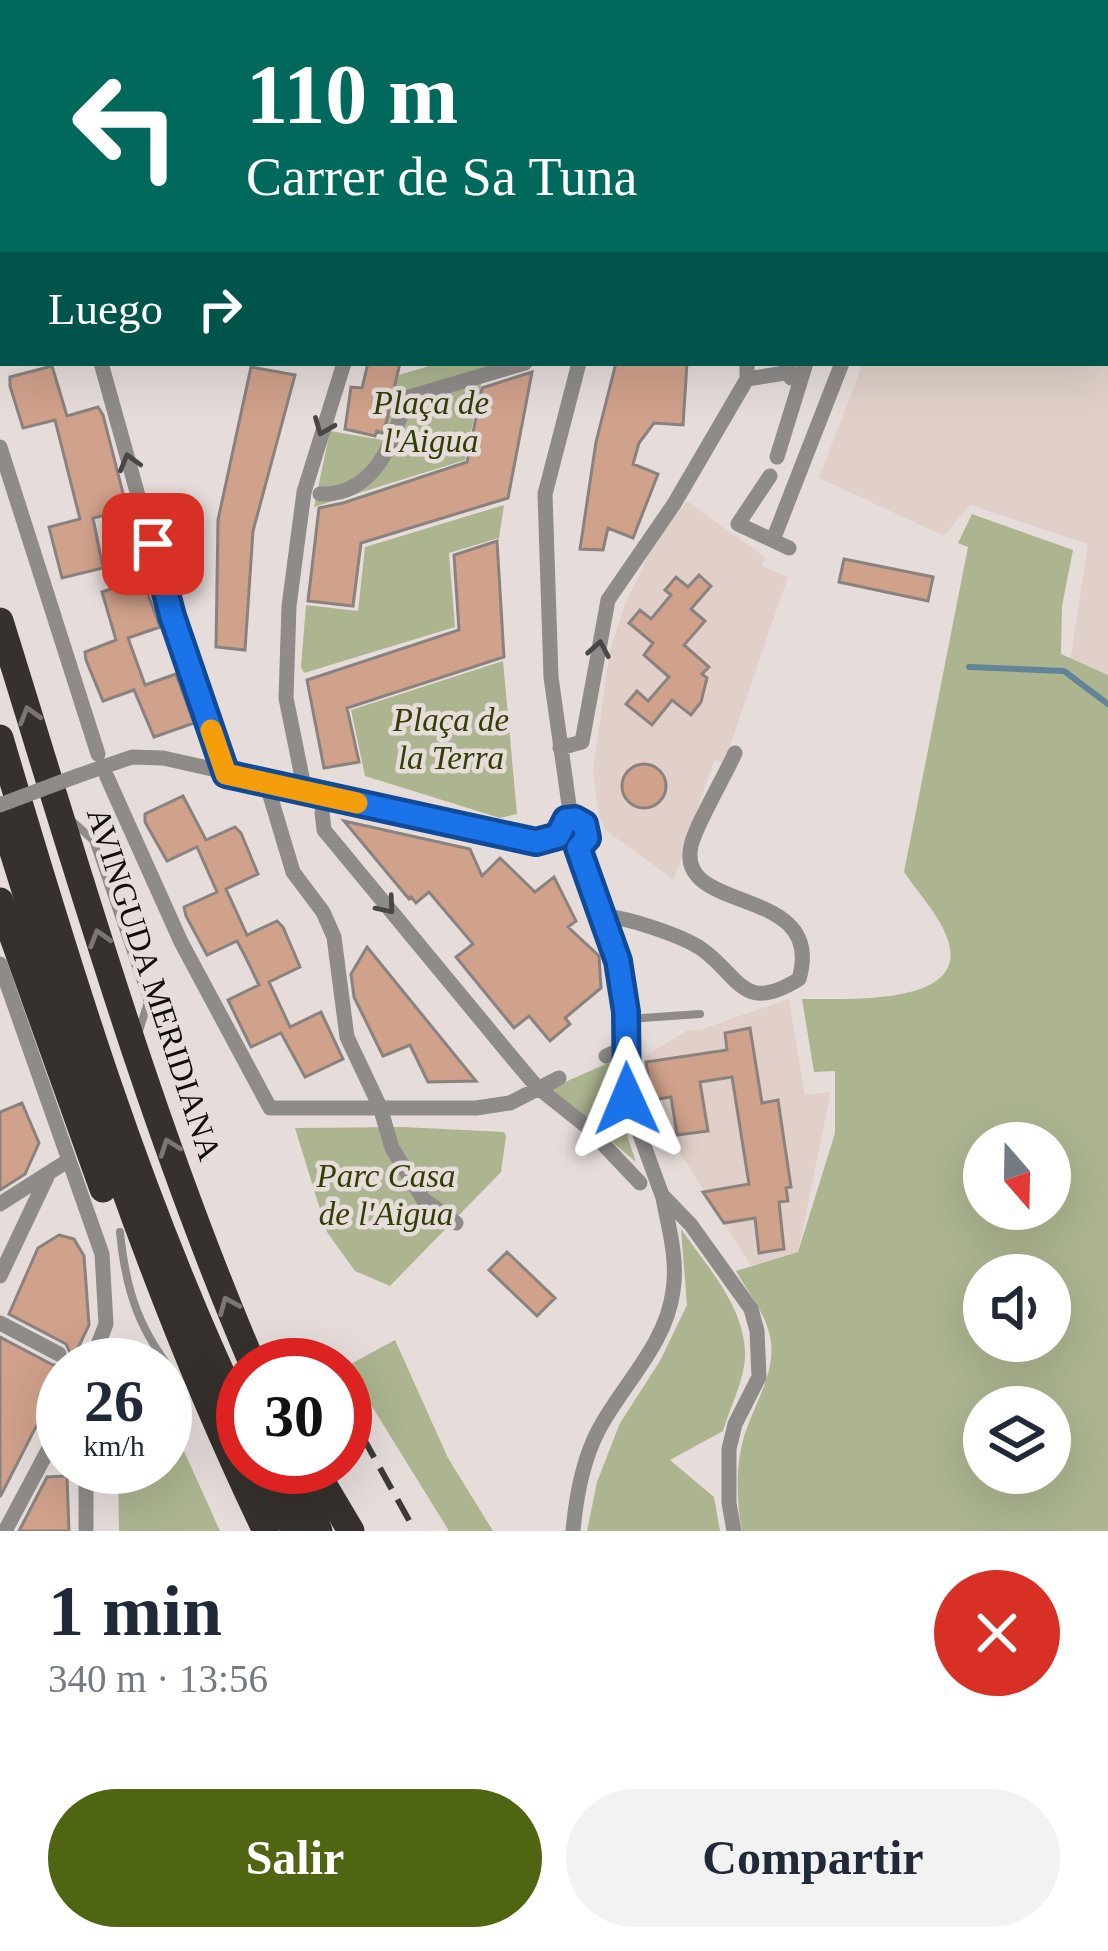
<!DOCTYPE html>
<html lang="es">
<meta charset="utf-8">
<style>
:root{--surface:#fff;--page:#f2f2f3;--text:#1f2937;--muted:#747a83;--accent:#506512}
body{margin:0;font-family:Georgia,serif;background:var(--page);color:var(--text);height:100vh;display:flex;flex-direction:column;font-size:45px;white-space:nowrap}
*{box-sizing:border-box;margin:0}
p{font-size:39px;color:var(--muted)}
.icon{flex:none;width:66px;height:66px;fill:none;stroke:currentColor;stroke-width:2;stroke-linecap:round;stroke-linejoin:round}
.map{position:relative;height:1531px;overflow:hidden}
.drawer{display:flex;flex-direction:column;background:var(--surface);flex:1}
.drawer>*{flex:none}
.top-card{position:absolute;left:0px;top:0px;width:1110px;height:366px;box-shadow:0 12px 48px #0002;background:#00695c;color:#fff;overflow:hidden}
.needle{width:78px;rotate:160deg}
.buttons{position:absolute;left:963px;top:1122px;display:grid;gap:24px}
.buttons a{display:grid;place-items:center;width:108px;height:108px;border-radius:50%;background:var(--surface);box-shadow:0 12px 48px #0002;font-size:60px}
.speed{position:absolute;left:36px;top:1338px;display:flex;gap:24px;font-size:60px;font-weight:700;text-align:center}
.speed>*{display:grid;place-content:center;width:156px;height:156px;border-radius:50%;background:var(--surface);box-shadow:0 12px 48px #0002;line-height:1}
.speed small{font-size:30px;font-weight:400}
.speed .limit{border:18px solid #d22;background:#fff;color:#111}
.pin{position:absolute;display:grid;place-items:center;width:102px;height:102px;color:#fff;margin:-51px;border-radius:24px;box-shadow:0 6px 18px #0006}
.me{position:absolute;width:132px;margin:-66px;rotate:359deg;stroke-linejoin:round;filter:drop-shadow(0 0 9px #0008)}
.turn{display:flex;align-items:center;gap:42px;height:252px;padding:0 48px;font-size:54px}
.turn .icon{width:156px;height:156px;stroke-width:2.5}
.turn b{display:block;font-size:84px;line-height:102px}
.then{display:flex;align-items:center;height:114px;padding:0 48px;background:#0003;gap:24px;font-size:45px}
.round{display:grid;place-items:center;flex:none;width:126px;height:126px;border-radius:63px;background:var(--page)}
.summary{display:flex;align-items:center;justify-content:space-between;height:204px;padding:0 48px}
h1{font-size:72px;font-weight:700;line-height:90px}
.primary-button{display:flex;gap:24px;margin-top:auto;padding:24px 48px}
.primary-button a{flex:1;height:138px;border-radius:72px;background:var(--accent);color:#fff;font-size:48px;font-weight:700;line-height:138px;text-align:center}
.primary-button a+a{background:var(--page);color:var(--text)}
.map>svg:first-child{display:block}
.built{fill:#e1d0ca}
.green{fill:#acb590;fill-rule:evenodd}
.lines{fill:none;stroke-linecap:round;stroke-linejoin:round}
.stream{stroke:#638396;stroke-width:6}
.building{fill:#d0a18b;stroke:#8a827f;stroke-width:3}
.lane{stroke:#8e8b89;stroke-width:8}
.street{stroke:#8e8b89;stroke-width:15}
.highway{stroke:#36312d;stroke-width:27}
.rail{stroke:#3e3a39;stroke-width:6;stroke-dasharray:24 12;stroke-linecap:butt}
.street-bridge{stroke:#8e8b89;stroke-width:15}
.oneway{stroke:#494645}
.oneway2{stroke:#7c7672}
.route-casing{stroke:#114b97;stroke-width:30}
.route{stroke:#1a73e8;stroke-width:21}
.slow{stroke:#f59e0b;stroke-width:21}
.labels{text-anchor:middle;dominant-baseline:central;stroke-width:9;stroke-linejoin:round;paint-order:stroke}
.park-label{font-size:33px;font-style:italic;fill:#333d04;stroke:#e6ddda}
.street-label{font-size:33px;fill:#100e0d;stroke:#e6ddda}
</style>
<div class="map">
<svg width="1108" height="1531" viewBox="0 0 1108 1531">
<rect width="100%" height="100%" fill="#e6ddda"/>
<path class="built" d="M1024,0H1108V674L1069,668L1088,544L970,505L944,536L819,478L863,363H1107V3H1022Z
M687,501L765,557L762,566L788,577L724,763L714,761L674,880L605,830L599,817L593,771L610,649L626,602L652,548Z
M789,999L805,1095L831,1092L798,1252L751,1266L649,1103L644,1081L645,1056L688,1030H699Z"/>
<path class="green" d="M439,363H544L482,380L465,460L314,507L330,431L383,440L399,375Z
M504,505L499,538L449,553L455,627L304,673L301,667L306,605L358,611L365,547Z
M972,514L1073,550L1062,606L1061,654L1108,675V1531H742C736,1499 735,1459 747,1428C758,1397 780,1364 768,1329C762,1309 746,1289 736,1271L798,1252L835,1133V1071L814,1072L802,999C837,998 966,1008 949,944C943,919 918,893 904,872L968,547L958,543ZM984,1143H1050V1209H984ZM984,1275H1050V1341H984ZM984,1407H1050V1473H984Z
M503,661L517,814L500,818L365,776L351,710Z
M613,1061L618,1109L636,1162L549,1089Z
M403,1127L504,1132L506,1136L501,1172L390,1286L355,1271L327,1232L295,1128Z
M681,1229C707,1266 747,1310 745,1357C744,1380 730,1408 723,1431L670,1460L714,1497L720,1531H587L597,1482L620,1423L660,1361L687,1305Z
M395,1340L448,1458L493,1531H449L347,1366Z
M165,1409L220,1531H119L118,1467H165Z"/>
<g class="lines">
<path class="stream" d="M969,667L1064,671L1108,704"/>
</g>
<path class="building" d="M368,363H400L387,420L382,433L377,431L375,436L345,429L351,387L362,388Z
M616,363H687L683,425L654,423L639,443L633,464L658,474L633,538L608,528L603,550L580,549L596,442Z
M52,366L67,416L98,407L103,415L125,501L122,502L125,510L93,518L103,568L62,578L49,527L80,519L55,420L23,428L10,386V377Z
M251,367L295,375L253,531L245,650L216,647L218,520Z
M532,372L508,498L361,543L353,606L308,601L319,508L343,503L467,462L482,388Z
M497,541L504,657L347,708L359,762L324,768L307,680L459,630L454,555Z
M844,559L933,577L928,601L839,582Z
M699,575L711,586L691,609L705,621L684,645L709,667L702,674L707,678L701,702L691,715L672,700L652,725L626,704L637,691L648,701L669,677L644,655L653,643L629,623L640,610L651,619L671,595L665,590L676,577L688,587Z
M142,578L160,627L128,638L145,685L176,674L194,723L154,737L134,690L103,701L86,660L85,652L116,640L102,592Z
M622 786a22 22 0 1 1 44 0a22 22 0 1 1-44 0Z
M183,796L206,840L235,827L241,833L258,874L226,889L247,935L277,921L283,927L300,967L269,982L290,1027L321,1012L343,1059L305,1077L281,1033L251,1047L228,1000L259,985L245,956L237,941L207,955L186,916L184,907L217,892L197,847L167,861L145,822V814Z
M344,821L470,849L482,876L500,858L535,892L554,877L576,921L568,927L599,956L601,988L565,1018L570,1024L550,1041L529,1016L514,1028L456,957L473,944L429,892L416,903L411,897L409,899Z
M367,947L476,1081L428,1082L410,1045L383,1056L354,997L351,974Z
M750,1028L762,1103L778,1100L791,1187L786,1188L788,1201L779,1202L784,1249L759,1253L755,1218L724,1223L703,1192L749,1184L732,1077L700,1082L708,1131L677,1135L671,1097L652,1100L646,1062L727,1050L725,1033Z
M22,1103L39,1143L25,1174L0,1190V1112Z
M59,1235L74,1239L84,1256L89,1325L70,1365H63L71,1355L66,1344L9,1314L38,1248Z
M507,1252L555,1298L537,1316L489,1270Z
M0,1337L53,1365H63V1374L0,1497Z
M67,1476L69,1531H19L47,1477Z"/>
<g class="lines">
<path class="lane" d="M71,820L93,840L148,1002L139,1031
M628,1019L700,1014
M120,1232C126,1294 140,1332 179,1380"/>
<path class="street" d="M46,0L47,3
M633,0L638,3
M384,3V0
M774,3V0
M848,3L853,0
M903,3L908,0
M985,3L987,0
M0,130H3
M0,189L3,188
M101,363L172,617L226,774
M747,379L791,372V378
M0,447L98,754
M777,457L806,363
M770,476L738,524L789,548
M320,494C375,496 394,441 406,398L525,363
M773,540L842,363
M560,748L582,742L608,600L674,504L747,379V363
M77,776L132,757L163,758L536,841L558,836
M107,777L181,942L270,1108H476L510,1103L559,1078
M266,782L293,872L323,912L334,937L347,1037L380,1107L392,1148L423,1199L456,1223
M305,792L286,698L289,606L304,492L344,363
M322,812L324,830L520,1067L537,1087L586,1126L640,1183
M571,819L551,677L545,494L579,363
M571,819L580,821L588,833L585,842L578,848
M578,848L618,960L626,1012L627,1099L662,1195L691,1225L751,1309L757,1331L759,1377L735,1424L729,1449V1503L734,1531
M603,916C626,917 684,936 703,950C740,977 743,1014 799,979C827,883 675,916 691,846C695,826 725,776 735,753
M0,964L102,1254L106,1324L90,1365
M606,1056L615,1052
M0,1204L69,1160
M0,1276L47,1177
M0,1323L59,1354
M5,1531L63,1422
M86,1531V1467
M573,1531C576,1497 582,1462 598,1431C622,1385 666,1345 673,1291C678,1260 669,1229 663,1198"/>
<path class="highway" d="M0,621C78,871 150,1124 253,1365
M0,738C68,969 139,1202 243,1420
M0,810C76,1055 154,1299 266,1531
M0,901L103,1189
M265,1467L295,1531
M290,1467L319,1531
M313,1467L351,1531"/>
<path class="rail" d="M345,1405L415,1531"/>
<path class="street-bridge" d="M0,805L77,776"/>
</g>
<defs><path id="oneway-chevron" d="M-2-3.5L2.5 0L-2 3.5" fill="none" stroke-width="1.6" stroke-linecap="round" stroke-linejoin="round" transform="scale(3)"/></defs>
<g class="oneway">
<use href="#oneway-chevron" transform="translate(323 427) rotate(112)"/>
<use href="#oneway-chevron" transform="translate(129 462) rotate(-106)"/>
<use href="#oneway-chevron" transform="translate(599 649) rotate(-80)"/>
<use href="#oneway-chevron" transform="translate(387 906) rotate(50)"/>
</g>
<g class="oneway2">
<use href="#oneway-chevron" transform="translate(29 715) rotate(-107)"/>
<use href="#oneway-chevron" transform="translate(99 938) rotate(-107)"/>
<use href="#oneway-chevron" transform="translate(169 1147) rotate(-110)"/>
<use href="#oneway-chevron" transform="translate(228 1305) rotate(-113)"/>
</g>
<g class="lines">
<g class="route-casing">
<path id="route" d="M153,544L172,616L226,774L536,842L558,836L566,820L575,819L584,824L587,838L578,848L618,961L626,1012L627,1099"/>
</g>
<use href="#route" class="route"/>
<path class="slow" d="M211,730L226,774L357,803"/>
</g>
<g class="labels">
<g class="park-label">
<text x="431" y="403">Plaça de<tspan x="431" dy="38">l'Aigua</tspan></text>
<text x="451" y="720">Plaça de<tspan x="451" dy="38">la Terra</tspan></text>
<text x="386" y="1176">Parc Casa<tspan x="386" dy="38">de l'Aigua</tspan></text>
</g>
<g class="street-label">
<text transform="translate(154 984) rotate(72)">AVINGUDA MERIDIANA</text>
</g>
</g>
</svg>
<div class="buttons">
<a><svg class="needle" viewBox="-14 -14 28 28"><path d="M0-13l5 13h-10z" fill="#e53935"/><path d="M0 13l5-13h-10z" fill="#747a83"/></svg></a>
<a><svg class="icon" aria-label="sound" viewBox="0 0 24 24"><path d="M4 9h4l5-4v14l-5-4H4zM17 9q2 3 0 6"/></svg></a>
<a><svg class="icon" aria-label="layers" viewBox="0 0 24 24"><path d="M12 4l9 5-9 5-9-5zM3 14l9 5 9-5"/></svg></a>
</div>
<div class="speed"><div>26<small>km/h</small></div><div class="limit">30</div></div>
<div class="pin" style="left:153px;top:544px;background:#d93025"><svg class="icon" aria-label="arrive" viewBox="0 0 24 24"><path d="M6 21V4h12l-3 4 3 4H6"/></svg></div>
<svg class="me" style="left:627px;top:1099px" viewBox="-20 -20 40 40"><path d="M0-17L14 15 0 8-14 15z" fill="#1a73e8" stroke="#fff" stroke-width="4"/></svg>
<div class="top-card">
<div class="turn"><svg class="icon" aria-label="left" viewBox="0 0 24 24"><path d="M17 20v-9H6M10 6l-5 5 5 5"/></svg><div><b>110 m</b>Carrer de Sa Tuna</div></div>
<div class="then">Luego<svg class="icon" aria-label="right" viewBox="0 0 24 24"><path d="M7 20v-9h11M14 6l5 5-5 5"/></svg></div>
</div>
</div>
<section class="drawer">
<div class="summary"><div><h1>1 min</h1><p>340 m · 13:56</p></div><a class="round" style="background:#d93025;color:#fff"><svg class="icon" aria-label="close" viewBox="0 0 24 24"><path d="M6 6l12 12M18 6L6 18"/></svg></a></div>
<div class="primary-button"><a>Salir</a><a>Compartir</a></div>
</section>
